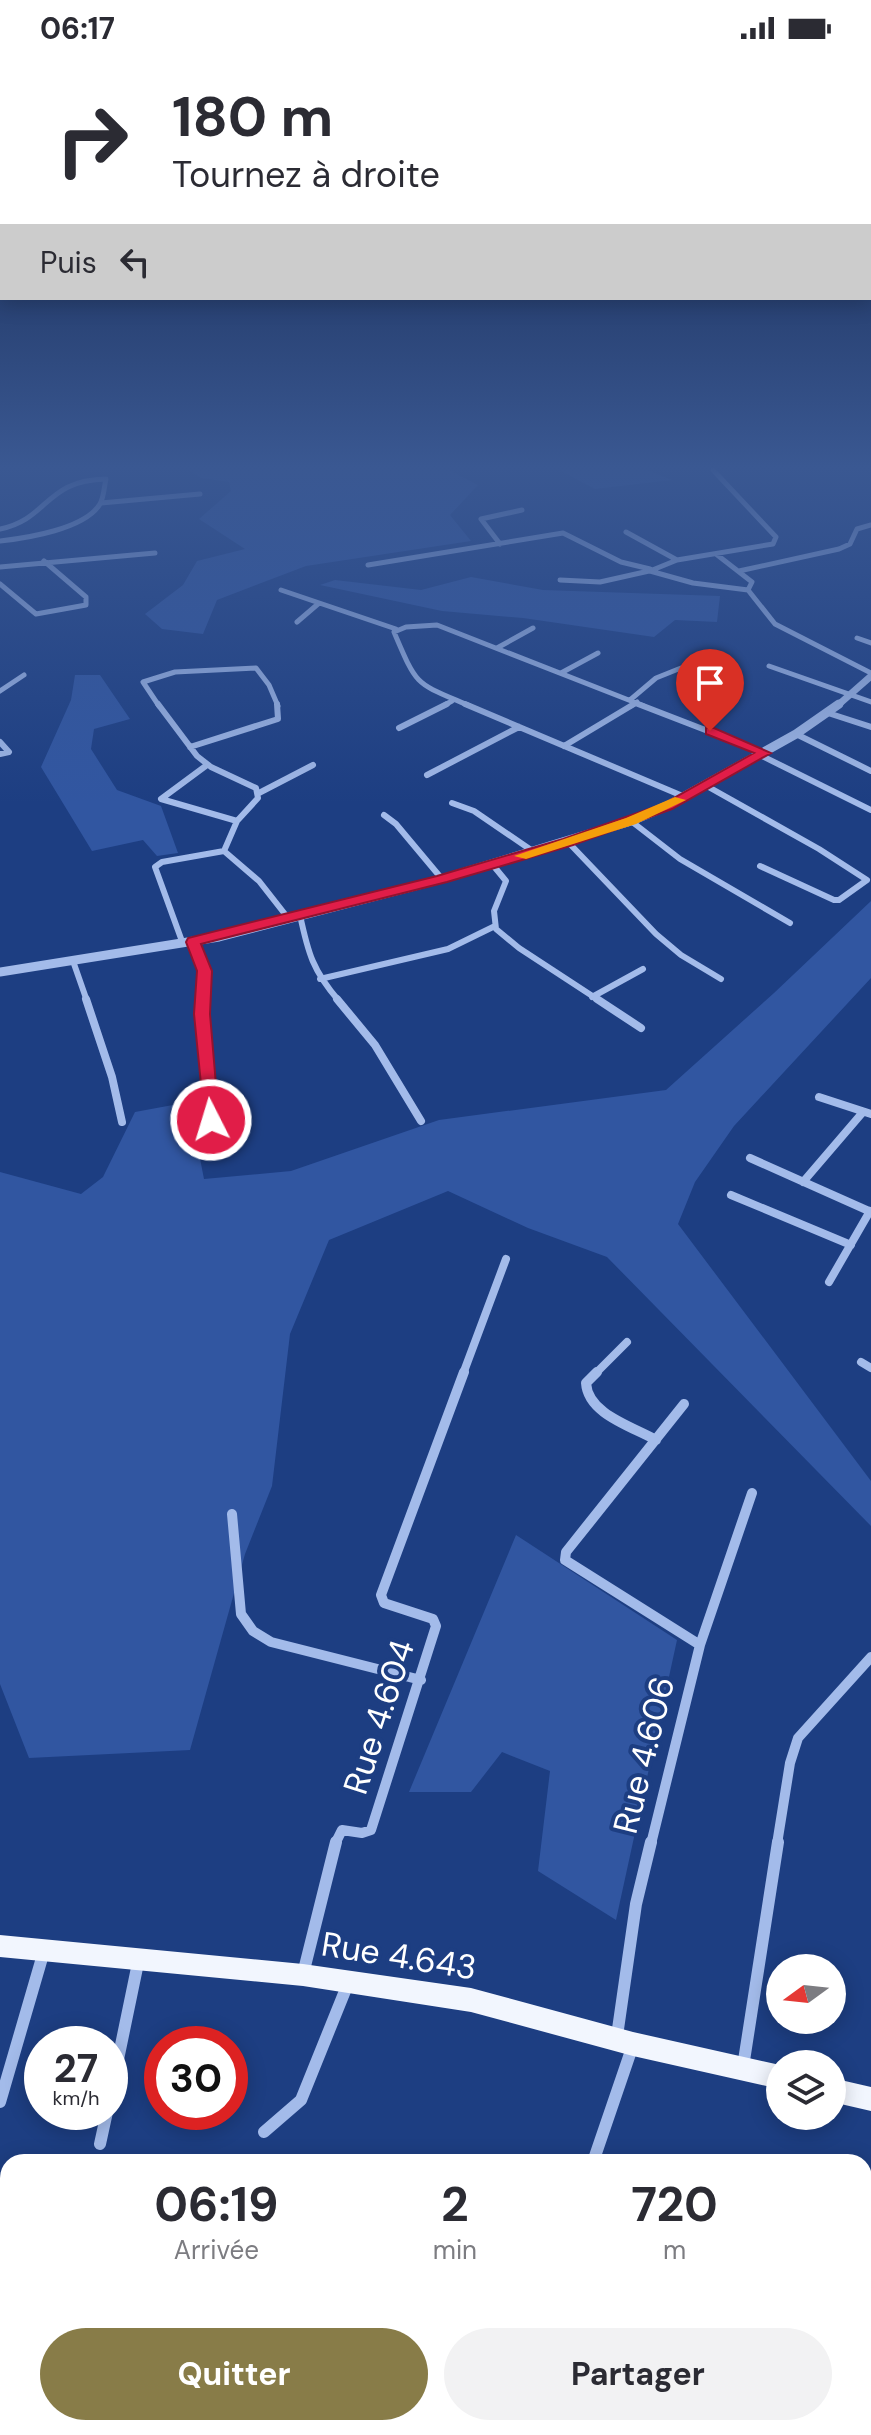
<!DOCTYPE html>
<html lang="fr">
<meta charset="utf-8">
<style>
:root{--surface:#fff;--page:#f2f2f3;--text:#2b2b33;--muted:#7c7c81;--accent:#887c48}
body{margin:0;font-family:"DM Sans",sans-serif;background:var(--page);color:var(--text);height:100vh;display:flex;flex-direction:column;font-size:30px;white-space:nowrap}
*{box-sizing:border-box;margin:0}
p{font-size:26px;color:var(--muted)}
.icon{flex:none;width:44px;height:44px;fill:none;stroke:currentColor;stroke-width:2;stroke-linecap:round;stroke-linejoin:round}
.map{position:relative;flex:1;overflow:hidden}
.panel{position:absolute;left:0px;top:2098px;width:872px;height:282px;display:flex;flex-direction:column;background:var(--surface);border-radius:24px 24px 0 0;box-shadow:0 4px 20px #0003}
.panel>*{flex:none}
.top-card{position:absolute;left:0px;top:0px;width:872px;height:244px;box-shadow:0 4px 20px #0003;background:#fff;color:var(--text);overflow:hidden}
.needle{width:52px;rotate:255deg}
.tools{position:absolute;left:766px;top:1898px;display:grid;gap:16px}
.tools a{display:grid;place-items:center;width:80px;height:80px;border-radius:50%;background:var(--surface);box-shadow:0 4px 20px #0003;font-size:40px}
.speed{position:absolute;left:24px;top:1970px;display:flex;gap:16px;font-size:40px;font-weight:700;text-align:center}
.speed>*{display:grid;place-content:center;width:104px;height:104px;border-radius:50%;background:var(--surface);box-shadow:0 4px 20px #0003;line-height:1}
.speed small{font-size:20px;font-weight:400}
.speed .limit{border:12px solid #d22;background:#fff;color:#111}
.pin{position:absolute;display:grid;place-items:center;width:68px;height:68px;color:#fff;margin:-82px -34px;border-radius:50% 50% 50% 0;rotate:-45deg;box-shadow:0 0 8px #0007}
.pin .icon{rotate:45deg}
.me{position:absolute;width:88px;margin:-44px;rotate:355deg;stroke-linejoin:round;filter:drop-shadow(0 0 6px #0008)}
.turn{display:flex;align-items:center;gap:28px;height:168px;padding:0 40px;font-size:36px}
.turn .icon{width:104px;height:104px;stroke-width:2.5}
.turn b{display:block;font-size:56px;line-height:68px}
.then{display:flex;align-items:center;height:76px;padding:0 40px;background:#0003;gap:16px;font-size:30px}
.eta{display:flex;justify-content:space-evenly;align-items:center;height:136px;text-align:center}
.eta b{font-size:48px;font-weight:700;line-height:56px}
.button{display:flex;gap:16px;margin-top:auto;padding:16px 40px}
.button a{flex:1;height:92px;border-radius:48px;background:var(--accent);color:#fff;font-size:32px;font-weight:700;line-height:92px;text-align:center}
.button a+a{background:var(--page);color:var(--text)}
.status{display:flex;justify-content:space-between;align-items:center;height:56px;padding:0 40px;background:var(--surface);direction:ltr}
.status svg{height:22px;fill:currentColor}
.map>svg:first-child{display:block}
.green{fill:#3156a1}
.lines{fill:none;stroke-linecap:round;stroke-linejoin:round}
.minor-far4{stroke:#a3bbea;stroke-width:5}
.minor-far3{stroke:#a3bbea;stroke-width:6}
.minor-far2{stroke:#a3bbea;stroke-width:8}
.minor-far1{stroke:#a3bbea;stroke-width:10}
.minor{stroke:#a3bbea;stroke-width:12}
.tertiary-far1{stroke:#a3bbea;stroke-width:7}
.tertiary{stroke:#a3bbea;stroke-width:9}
.trunk{fill:#f2f6fe;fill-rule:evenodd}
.route{fill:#e11d48;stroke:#92132f;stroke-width:2}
.slow{fill:#f59e0b}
.labels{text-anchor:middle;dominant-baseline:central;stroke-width:8;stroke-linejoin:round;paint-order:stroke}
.near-street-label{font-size:34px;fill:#fff;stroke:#1d3e82}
</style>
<div class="status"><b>06:17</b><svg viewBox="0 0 49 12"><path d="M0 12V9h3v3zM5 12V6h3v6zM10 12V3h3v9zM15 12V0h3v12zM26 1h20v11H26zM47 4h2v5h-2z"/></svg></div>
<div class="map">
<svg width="871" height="2379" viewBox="0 0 871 2379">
<rect width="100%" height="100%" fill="#1d3e82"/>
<path class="green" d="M188,414H449L478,429L450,459L471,485L306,510L217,544L203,578L162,573L145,558L183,529L197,505L245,493L199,463L231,435L229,426L201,422Z
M559,414H648L672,424L595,433Z
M471,521L543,534L720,540L717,566L675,564L654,581L523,562L442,555L320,529L335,524L421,534Z
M75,619H100L130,663L94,673L91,693L117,734L161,750L178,797L157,800L143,784L92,795L41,711L71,644Z
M871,845V922L734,1070L695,1126L678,1168L871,1425V1470L607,1201L528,1172L448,1135L329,1184L290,1278L272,1430L245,1498L190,1694L29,1702L0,1628V1116L81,1138L103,1121L135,1056L189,1046L204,1123L291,1115L439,1064L666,1034L774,937Z
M516,1479L677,1584L616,1864L538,1815L550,1715L502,1696L471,1736H409Z"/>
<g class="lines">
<path class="minor-far4" d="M713,414L776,481L773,488L677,504L650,515L693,527L748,534L775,568L871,617
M101,447L200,438
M0,473C49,463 45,424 106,423C104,431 104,441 100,448C85,473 27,482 0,485
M626,476L677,504
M500,488L481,463L522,454
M716,498L752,526L748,534
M368,509L563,477L621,506L650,513
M0,511L155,497
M739,515L839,493L850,488L857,473L871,469
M560,524L600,526L649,515
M0,528L36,558L86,549V541L44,505
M281,534L396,573
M297,566L318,548
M857,582L871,587
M497,592L533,572
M769,610L871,646
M561,617L598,597
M0,635L24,619
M630,644L656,622L686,610
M159,650L143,626L175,616L256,612L269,629L278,650
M443,650L452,645
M470,650C414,626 418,632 394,576L406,571L437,569L644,650
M631,650L637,646"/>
<path class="minor-far3" d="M158,648L197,700L211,711L256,732L258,742L237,765L224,795L259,825L288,862
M465,648L685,741
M638,648L765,697
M828,657L871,671
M399,672L447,648
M796,678L871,715
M0,686L9,696L0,698
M564,690L634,648
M190,691L278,663L277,648
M760,699L871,754
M207,709L161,743L237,765
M427,719L519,671
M705,729L819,793L867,824L839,844H834L760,810
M259,737L313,709
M452,747L474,755L534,796
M384,759L396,768L442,823
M631,765L680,803L790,867
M568,786L656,878L681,899L721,923
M492,808L506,825L494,855L496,873L519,892L600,945
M300,859C308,897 313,915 339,945
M193,886L204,915L203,945
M183,888L155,811L162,806L224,795
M73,905L87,945
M320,923L448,893L495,870
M592,941L643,913"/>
<path class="minor-far2" d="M86,943L112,1021L122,1066
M203,943L211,1064
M337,943L375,989L421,1065
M597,943L641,972
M819,1041L871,1058
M750,1102L871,1156
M803,1126L863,1056
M731,1139L851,1189
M829,1226L870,1155
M861,1306L871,1312
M463,1318L506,1203
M595,1318L627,1286"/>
<path class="minor-far1" d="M597,1316L586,1327C588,1358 631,1370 656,1384
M684,1348L566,1496L565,1504L700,1589
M232,1458L241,1558L253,1575L271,1586L421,1624
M335,1788L342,1774L362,1777L371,1774L436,1570L433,1563L384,1547L381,1539L464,1316
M651,1788L700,1589L752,1437
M777,1788L790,1707L798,1682L871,1601"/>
<path class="minor" d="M303,1918L336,1786
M617,1980L636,1848L651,1786
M743,2011L778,1786
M110,2042L138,1907
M0,2046L44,1895
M264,2076L301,2044L347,1930
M100,2088L107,2056
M593,2106L633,1989
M864,2268L871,2203
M327,2372L334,2379
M675,2372L695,2379
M486,2379L490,2372
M654,2379L658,2372
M852,2379L853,2372"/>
<path class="tertiary-far1" d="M837,650L871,620"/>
<path class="tertiary" d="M0,916L219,881L442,823L631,765L667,750L796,678L839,648"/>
<path class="trunk" d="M0,1879L303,1908L471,1932L633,1976L780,2009V2033L633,2000L471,1956L303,1930L0,1901Z
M832,2022L871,2031V2055L832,2046Z"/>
</g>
<linearGradient id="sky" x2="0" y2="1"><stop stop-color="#102248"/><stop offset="0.55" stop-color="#3a5892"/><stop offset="1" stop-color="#3a5892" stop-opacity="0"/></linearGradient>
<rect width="871" height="747" fill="url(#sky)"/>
<path class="route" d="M706,672H714L771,697L672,753L573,789L447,826L201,888L212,915L210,958L219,1064L217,1068H205L194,958L197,915L186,886L188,882L437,820L563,783L663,748L754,697L706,678Z"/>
<path class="slow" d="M675,741L686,744L636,768L526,803L514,800L626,762Z"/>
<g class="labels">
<g class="near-street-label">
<text transform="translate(379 1661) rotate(-72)">Rue 4.604</text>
<text transform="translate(644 1699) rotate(-76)">Rue 4.606</text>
<text transform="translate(399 1900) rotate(9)">Rue 4.643</text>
</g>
</g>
</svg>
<div class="tools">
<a><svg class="needle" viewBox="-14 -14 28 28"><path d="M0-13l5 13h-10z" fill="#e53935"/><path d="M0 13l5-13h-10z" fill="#7c7c81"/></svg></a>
<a><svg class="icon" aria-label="layers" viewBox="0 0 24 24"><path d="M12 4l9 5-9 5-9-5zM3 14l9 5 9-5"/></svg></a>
</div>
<div class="speed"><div>27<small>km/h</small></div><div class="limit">30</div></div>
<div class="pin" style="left:710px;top:675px;background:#d93025"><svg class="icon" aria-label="arrive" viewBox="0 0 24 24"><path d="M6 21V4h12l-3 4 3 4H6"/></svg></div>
<svg class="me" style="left:211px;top:1064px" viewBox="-20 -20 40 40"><circle r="17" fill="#e11d48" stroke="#fff" stroke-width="3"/><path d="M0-11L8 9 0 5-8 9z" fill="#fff"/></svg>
<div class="top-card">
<div class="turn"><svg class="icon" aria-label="right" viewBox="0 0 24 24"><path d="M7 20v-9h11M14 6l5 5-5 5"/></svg><div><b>180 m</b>Tournez à droite</div></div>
<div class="then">Puis<svg class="icon" aria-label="left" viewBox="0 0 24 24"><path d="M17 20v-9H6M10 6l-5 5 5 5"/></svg></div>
</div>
<section class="panel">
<div class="eta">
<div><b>06:19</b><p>Arrivée</p></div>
<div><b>2</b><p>min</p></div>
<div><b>720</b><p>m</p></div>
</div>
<div class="button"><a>Quitter</a><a>Partager</a></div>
</section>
</div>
